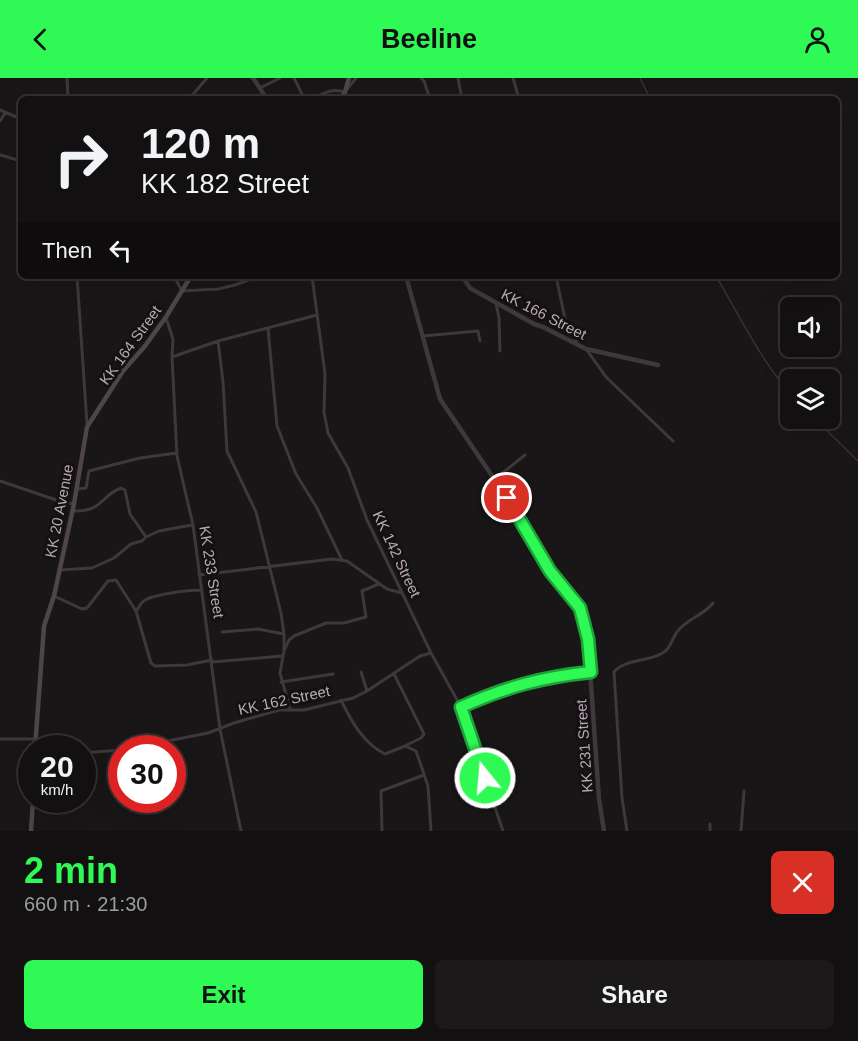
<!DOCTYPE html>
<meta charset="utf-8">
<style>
:root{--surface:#131011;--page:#1c191a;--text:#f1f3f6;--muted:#9d9d9f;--line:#323031;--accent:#2ef955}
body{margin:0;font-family:Helvetica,sans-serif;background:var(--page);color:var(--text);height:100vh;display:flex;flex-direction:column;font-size:22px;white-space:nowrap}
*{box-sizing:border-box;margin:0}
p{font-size:20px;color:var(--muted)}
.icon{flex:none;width:33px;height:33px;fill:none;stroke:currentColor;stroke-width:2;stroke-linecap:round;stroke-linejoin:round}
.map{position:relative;height:753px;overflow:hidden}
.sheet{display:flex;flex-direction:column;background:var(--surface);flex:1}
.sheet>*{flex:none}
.hud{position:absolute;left:18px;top:18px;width:822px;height:183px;border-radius:9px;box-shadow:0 6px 24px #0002,0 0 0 2px var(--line);background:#131011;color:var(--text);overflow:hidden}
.controls{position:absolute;left:780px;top:219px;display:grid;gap:12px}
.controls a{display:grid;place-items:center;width:60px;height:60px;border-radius:9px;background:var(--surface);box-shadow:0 6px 24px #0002,0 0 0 2px var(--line);font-size:30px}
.speed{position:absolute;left:18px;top:657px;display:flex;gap:12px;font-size:30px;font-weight:700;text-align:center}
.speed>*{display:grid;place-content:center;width:78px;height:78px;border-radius:50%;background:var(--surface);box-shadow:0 6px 24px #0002,0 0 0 2px var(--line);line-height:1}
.speed small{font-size:15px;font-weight:400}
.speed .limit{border:9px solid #d22;background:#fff;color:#111}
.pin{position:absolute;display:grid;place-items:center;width:51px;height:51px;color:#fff;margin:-26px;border:3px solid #fff;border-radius:50%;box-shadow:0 2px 6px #0007}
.me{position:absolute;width:66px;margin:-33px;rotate:343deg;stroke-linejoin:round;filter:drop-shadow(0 0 4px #0008)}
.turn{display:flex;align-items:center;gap:21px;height:126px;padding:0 24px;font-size:27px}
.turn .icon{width:78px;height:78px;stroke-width:2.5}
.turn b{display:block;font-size:42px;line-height:51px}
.then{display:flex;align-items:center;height:57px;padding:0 24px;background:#0003;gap:12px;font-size:22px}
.round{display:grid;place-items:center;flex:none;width:63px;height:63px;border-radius:9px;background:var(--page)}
.overview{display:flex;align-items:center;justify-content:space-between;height:102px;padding:0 24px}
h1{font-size:36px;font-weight:700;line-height:45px;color:var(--accent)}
.cta{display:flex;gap:12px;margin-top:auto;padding:12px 24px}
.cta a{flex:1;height:69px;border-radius:9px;background:var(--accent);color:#111;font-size:24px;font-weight:700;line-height:69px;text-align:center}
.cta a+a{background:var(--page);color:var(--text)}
header{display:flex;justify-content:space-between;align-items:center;height:78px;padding:0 24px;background:var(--accent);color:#111;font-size:27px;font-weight:700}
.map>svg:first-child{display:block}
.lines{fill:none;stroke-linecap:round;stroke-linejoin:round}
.stream{stroke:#3d2c3d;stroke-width:1.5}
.minor{stroke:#3e373b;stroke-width:3}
.tertiary{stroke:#3e373b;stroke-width:4.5}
.secondary{stroke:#4e454b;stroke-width:4.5}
.route-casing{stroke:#1ea237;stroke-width:15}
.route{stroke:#2ef955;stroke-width:10}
.labels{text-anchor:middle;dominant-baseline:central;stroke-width:6;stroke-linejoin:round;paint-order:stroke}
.street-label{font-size:15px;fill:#b9a8b5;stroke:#141112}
</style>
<header><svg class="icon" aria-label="back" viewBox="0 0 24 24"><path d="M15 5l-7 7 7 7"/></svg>Beeline<svg class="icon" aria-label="person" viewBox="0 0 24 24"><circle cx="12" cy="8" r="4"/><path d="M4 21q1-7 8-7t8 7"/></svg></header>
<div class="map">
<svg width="858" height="753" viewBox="0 0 858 753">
<rect width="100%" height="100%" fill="#191617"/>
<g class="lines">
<path class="stream" d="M640,0L650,21
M716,198C739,237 760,281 790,315
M814,340L858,383"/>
<path class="minor" d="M67,0L68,21
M294,0L304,20C321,21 327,8 345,14
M421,0L424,3L430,21
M458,0L462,21
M513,0L519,21
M260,10L280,0
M189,21L207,0
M347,21L345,14L356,0
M0,32L21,41
M0,43L5,35
M0,77L21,83
M77,198L87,346
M174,198L182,213L218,211L235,207L259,198
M312,198L325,296L324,334L328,355L348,390L367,442L431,575L461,629L503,753
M556,198L565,241L577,265
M496,225L499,240L500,273
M166,240L173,261L172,279L177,378L193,447L220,651L241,753
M268,250L277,348L296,396L317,430L342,482
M423,258L478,253L480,263
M218,263L223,304L227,373L256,434L281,535L284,556V573
M586,271L606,299L673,363
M172,279L218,263L317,237
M495,401L525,377
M0,403L62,424L74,426
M77,411L86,410L89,393L140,380L177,375
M73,433C103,434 100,418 121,410L125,412L130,436L146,459L159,453L192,447
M59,492L92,490L114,480L131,466L142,463L146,459
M199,497L332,481L347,483L387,511L402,515
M54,518L82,531L87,530L108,503L116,502L136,533L151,585L155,588L187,587L212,582
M136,533C139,530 140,525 145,522C156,516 188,512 202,512
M222,554L258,551L284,556
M212,584L282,578
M361,594L367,613
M394,596L424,656L421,660L407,667
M281,604L333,596
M341,622C351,643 364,666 385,676L405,668L416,673L428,708L431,753
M461,629C507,609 541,599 591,594
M290,631L280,595L284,573L289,562L294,558L326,545H344L366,539L362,513L379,506
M0,661H36L59,670
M132,670L208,655L234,645L279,632H304L353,620L367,613L420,578L431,575
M82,675L122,672
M710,746V753
M382,753L381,713L424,697
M627,753L622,720L614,594C623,582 648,583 661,576C671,571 671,562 677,554C686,541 703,538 713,525
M741,753L744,713"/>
<path class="tertiary" d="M253,0L267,21
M406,198L440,321L507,420L550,493L574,521L583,537L589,577L599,721L604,753
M462,198L470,210L534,246L543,249L586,271L658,287"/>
<path class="secondary" d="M341,21L345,14L349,0
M35,670L44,548L54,518L74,426L87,349L123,293L145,268L166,239L191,198
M31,753L33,722"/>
</g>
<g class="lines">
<g class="route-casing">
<path id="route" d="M485,700L461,629C506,609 542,599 591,594L588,561L580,530L550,493L507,420"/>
</g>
<use href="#route" class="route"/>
</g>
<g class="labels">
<g class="street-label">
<text transform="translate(544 236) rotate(27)">KK 166 Street</text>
<text transform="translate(130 267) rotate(-54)">KK 164 Street</text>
<text transform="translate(59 433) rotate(-79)">KK 20 Avenue</text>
<text transform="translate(397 476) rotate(65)">KK 142 Street</text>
<text transform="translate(212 494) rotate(81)">KK 233 Street</text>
<text transform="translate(284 622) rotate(-12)">KK 162 Street</text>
<text transform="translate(584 668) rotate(-94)">KK 231 Street</text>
</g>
</g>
</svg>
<div class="controls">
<a><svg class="icon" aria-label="sound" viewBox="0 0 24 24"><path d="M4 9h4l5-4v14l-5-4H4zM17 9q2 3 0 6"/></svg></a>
<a><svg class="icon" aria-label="layers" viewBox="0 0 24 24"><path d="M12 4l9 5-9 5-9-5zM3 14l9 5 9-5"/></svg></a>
</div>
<div class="speed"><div>20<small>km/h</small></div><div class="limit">30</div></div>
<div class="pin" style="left:507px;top:420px;background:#d93025"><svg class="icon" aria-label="arrive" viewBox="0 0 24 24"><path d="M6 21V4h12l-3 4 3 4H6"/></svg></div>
<svg class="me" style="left:485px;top:700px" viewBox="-20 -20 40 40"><circle r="17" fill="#2ef955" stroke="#fff" stroke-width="3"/><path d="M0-11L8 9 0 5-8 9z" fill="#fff"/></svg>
<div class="hud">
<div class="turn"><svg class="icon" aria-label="right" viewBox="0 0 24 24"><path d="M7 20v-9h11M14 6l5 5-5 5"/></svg><div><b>120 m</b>KK 182 Street</div></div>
<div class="then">Then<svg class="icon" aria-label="left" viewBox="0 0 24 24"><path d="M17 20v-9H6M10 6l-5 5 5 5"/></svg></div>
</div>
</div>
<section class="sheet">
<div class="overview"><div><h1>2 min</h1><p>660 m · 21:30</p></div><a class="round" style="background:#d93025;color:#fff"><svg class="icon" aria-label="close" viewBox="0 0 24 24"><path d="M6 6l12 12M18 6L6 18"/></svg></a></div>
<div class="cta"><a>Exit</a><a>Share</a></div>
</section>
